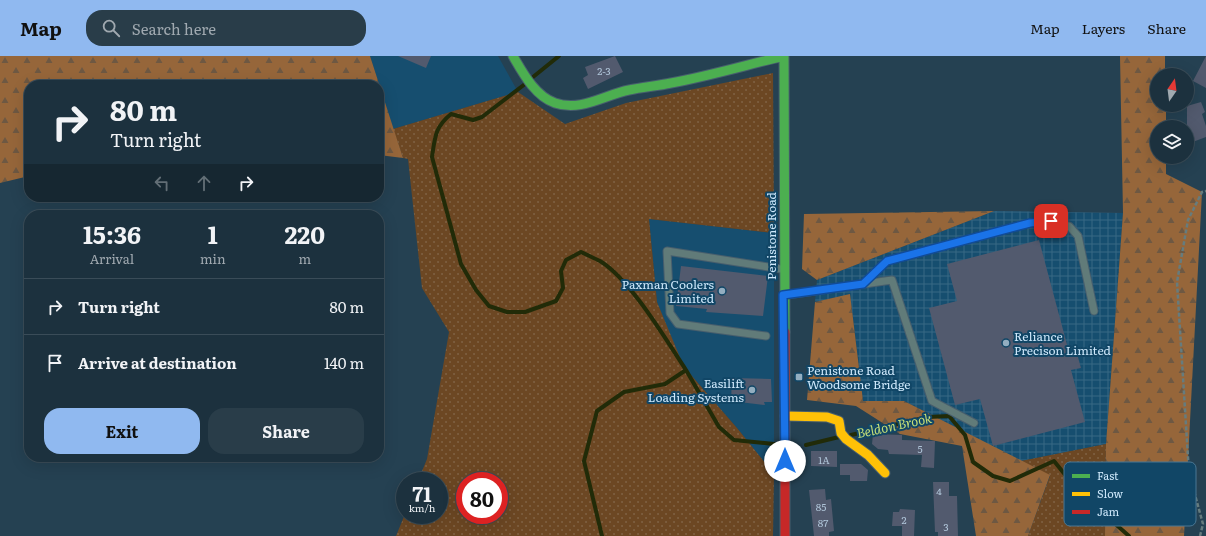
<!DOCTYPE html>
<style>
:root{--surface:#1c313e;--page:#293d49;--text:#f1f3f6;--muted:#a0a9b0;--line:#3a4c58;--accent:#90b9f0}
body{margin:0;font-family:Literata,serif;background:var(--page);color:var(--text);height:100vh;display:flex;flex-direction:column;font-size:15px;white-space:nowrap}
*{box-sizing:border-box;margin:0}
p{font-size:13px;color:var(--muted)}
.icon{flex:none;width:22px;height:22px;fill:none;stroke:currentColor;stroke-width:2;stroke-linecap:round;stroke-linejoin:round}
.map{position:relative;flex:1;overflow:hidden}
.sheet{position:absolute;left:24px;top:154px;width:360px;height:252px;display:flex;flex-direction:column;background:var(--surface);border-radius:16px;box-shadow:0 4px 16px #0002,0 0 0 1px var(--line)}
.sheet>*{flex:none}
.guide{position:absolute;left:24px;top:24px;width:360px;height:122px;border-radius:16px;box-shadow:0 4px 16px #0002,0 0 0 1px var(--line);background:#1c313e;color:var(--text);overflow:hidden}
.needle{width:26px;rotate:14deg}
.controls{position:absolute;left:1150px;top:12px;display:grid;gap:8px}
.controls a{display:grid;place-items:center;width:44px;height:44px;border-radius:50%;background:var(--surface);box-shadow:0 4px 16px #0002,0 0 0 1px var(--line);font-size:20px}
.speed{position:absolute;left:396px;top:416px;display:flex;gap:8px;font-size:20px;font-weight:700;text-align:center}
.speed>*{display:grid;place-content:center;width:52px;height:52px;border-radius:50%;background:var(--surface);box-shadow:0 4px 16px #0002,0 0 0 1px var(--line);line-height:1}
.speed small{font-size:10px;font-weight:400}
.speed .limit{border:6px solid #d22;background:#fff;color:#111}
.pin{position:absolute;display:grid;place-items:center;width:34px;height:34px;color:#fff;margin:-17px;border-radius:8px;box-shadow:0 2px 6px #0006}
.me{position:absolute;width:44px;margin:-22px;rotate:0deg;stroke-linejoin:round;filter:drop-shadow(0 0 3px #0008)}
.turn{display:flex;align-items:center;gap:14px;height:84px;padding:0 20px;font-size:18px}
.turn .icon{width:52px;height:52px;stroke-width:2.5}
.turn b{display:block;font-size:28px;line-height:34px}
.lanes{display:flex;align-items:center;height:38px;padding:0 20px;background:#0003;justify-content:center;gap:20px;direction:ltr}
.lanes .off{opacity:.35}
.eta{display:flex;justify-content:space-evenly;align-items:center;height:68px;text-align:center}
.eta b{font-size:24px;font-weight:700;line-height:28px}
.primary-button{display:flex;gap:8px;margin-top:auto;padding:8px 20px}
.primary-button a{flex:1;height:46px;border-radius:16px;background:var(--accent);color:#111;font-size:16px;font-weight:700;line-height:46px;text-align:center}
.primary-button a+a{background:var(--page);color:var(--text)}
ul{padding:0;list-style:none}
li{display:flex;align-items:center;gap:12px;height:56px;padding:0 20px;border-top:1px solid var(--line)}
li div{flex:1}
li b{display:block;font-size:15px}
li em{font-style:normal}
header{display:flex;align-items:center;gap:24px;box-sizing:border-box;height:56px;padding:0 20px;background:var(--accent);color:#111}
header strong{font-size:19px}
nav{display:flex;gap:22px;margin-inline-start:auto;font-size:14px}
.search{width:280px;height:36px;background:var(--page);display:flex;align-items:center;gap:10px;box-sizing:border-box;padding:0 14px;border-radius:16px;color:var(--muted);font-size:15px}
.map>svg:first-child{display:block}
.built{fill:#164e6f}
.industrial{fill:url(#industrial-grid)}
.green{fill:url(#green-dots);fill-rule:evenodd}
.forest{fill:url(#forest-firs)}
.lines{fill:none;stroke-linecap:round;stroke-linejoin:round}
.stream{stroke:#212b08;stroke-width:4}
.building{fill:#525a6e}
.lane-casing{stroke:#475e6d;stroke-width:9}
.fast-casing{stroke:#475e6d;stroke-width:11}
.slow-casing{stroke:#475e6d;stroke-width:11}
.jam-casing{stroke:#475e6d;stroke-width:11}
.path{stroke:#667c7e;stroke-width:2.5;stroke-dasharray:4 2;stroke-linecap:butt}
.lane{stroke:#617b79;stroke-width:7}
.fast{stroke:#4caf50;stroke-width:9}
.slow{stroke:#ffc107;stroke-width:9}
.jam{stroke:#c62828;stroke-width:9}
.route-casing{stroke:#114b97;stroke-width:10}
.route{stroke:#1a73e8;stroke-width:7}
.poi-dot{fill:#93aec0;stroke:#114666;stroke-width:1.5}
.labels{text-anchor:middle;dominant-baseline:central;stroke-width:4;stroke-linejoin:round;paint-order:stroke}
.number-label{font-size:10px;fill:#afc4d8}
.street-label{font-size:12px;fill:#cee8fb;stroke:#114666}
.poi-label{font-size:12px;fill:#cee8fb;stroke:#114666;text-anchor:end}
.water-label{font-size:13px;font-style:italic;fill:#c6df77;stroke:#114666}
.key{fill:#114666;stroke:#4a7793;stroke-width:1}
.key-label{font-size:11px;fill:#cee8fb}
</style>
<header>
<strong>Map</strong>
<div class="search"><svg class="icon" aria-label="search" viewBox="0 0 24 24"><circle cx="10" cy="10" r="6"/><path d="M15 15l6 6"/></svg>Search here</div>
<nav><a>Map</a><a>Layers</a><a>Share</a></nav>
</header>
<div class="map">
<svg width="1206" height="480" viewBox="0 0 1206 480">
<defs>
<pattern id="industrial-grid" width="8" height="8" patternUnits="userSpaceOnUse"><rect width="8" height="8" fill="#164e6f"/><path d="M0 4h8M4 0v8" fill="none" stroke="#376884"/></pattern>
<pattern id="green-dots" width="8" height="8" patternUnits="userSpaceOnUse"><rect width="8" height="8" fill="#6c4723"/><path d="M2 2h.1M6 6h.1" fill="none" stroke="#806244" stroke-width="1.8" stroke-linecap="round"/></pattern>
<pattern id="forest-firs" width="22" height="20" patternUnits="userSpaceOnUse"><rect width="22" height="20" fill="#96663a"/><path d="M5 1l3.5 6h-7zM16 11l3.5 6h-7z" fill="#6e5842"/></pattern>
</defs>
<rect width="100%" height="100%" fill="#254152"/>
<path class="built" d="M370,0H498L518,36L393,73Z
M649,163L774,177V418L737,372L679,305L657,246Z"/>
<path class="industrial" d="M994,155L1123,157L1106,388L1021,405L904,345H863L850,239L815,246L817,224Z"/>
<path class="green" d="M773,17L774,177L649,163L657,246L684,311L737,372L774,418L773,480H396L405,458L439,459V425H418L427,403L449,276L422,232L408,103L403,102L393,73L518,36L565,68L626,47ZM465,425H499V459H465Z
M1106,388L1105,480H1028L1050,420L1021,405Z"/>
<path class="forest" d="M0,0H370L403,102L379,99V29H29V120L0,127Z
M1120,0H1165V19H1157V49H1166V71H1157V101H1166V118L1202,136L1184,480H1105L1106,388L1123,157Z
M994,155L817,224L802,213L804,158Z
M850,238L863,345H904L1050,419L1028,480H976L962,390L900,378L856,350L807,344L815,246Z"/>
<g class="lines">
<path class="stream" d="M533,21L559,0
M525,28L482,61L473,64L451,58C435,71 435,81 432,101L461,208L476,234L489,250L507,256H525L556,245L563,232L561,215L566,204L581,196C587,199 594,202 600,205C631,224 666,284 686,314L665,328L624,336L597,355L584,405L602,480
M686,314L719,371L734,384L774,388
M851,379L928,361L949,360L965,379L973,406L993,420L1010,425L1054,405L1079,436L1129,480
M806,389L839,381"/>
</g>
<path class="building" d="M398,0H431L426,12Z
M615,0L623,16L588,33L583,22L588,19L585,11Z
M1206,0V32L1193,25Z
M1201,46L1205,56L1202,58L1206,70V81L1190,87L1187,76V50Z
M1039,184L1069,296L1076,294L1081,312L1071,314L1085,366L993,390L980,343L955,349L929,252L957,245L947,208Z
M681,210L768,220L763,260L706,256L707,253L676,250Z
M732,322L771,323L772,346H764L765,349L731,345Z
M873,378L902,379V384L935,385L934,412L921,411L922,399L889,398L888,394L878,393L872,388Z
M811,395H837V411L811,410Z
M840,408H861L868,414L867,425H850V419H840Z
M933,426H949V440H957L958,480H938V476H935Z
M825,433L826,444L831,443L834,475L829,476V480H814L809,434Z
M900,453L915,454L914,480H902V470H892L893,456H899Z"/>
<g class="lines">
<g class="lane-casing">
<path id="lane" d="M863,228L887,205L1030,167L1051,165L1069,170L1078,180L1094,255
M787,239L892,224L932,345L974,367
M766,280L678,268L670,257L667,195L781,213"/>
</g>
<g class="fast-casing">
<path id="fast" d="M513,0C523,17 535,40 555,47C581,56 604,39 629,34C643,31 657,30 671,27C709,20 746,9 784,0
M784,0L785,276"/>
</g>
<g class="slow-casing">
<path id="slow" d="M785,360L827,361L839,365L841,377L846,383L868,399L885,417"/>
</g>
<g class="jam-casing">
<path id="jam" d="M785,276V480"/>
</g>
<path class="path" d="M1200,480L1203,468L1189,417L1177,226L1188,164L1202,136L1206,135"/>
<use href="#lane" class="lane"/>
<use href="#fast" class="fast"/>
<use href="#slow" class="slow"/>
<use href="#jam" class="jam"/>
</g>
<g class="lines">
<g class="route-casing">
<path id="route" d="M785,405L783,239L863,228L887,205L1030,167L1051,165"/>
</g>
<use href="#route" class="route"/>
</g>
<g class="poi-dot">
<circle cx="722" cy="235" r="4"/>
<circle cx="1006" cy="287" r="4"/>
<rect x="795" y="317" width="8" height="8" rx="2"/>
<circle cx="752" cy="334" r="4"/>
</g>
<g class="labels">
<g class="number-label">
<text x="604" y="14">2-3</text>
<text x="920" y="392">5</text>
<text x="824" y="403">1A</text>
<text x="939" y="434">4</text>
<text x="821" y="450">85</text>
<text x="904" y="463">2</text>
<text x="823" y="466">87</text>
<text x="946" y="470">3</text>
</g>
<g class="street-label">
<text transform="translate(771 180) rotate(-90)">Penistone Road</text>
</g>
<g class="poi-label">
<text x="714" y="228">Paxman Coolers<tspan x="714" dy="14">Limited</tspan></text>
<text x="1014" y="280" text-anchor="start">Reliance<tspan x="1014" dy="14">Precison Limited</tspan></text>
<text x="807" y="314" text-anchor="start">Penistone Road<tspan x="807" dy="14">Woodsome Bridge</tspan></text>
<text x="744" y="327">Easilift<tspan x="744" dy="14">Loading Systems</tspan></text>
</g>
<g class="water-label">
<text transform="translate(894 369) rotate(-12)">Beldon Brook</text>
</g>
</g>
<rect x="1064" y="406" width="132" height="64" rx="6" class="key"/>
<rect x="1072" y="418" width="18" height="4" fill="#4caf50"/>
<rect x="1072" y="436" width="18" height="4" fill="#ffc107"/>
<rect x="1072" y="454" width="18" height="4" fill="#c62828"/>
<g class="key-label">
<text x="1097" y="424">Fast</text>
<text x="1097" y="442">Slow</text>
<text x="1097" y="460">Jam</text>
</g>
</svg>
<div class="controls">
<a><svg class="needle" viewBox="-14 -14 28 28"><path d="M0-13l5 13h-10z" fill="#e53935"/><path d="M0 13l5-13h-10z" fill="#a0a9b0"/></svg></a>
<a><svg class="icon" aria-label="layers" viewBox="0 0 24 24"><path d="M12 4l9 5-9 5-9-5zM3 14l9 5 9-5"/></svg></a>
</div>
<div class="speed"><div>71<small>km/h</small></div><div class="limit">80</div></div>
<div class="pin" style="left:1051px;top:165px;background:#d93025"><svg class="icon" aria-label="arrive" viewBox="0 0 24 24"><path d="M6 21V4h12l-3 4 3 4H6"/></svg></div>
<svg class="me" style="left:785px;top:405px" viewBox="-20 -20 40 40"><circle r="19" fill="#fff"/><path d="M0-13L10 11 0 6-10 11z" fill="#1a73e8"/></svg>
<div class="guide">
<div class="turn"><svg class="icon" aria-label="right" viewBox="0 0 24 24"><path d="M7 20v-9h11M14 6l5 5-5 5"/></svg><div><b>80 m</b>Turn right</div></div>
<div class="lanes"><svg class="icon off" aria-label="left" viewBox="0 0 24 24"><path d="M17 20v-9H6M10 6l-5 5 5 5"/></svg><svg class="icon off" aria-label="ahead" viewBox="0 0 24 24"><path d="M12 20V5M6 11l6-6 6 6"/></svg><svg class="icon" aria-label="right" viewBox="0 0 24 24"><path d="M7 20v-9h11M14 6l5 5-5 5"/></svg></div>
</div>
<section class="sheet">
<div class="eta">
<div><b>15:36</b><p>Arrival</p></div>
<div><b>1</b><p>min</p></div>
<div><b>220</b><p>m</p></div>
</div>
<ul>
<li><svg class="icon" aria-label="right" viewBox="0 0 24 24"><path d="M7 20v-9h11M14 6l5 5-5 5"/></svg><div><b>Turn right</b></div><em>80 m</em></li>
<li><svg class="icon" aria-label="arrive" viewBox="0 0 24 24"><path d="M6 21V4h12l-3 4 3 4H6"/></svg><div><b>Arrive at destination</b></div><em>140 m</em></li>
</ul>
<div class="primary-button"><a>Exit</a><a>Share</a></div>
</section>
</div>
